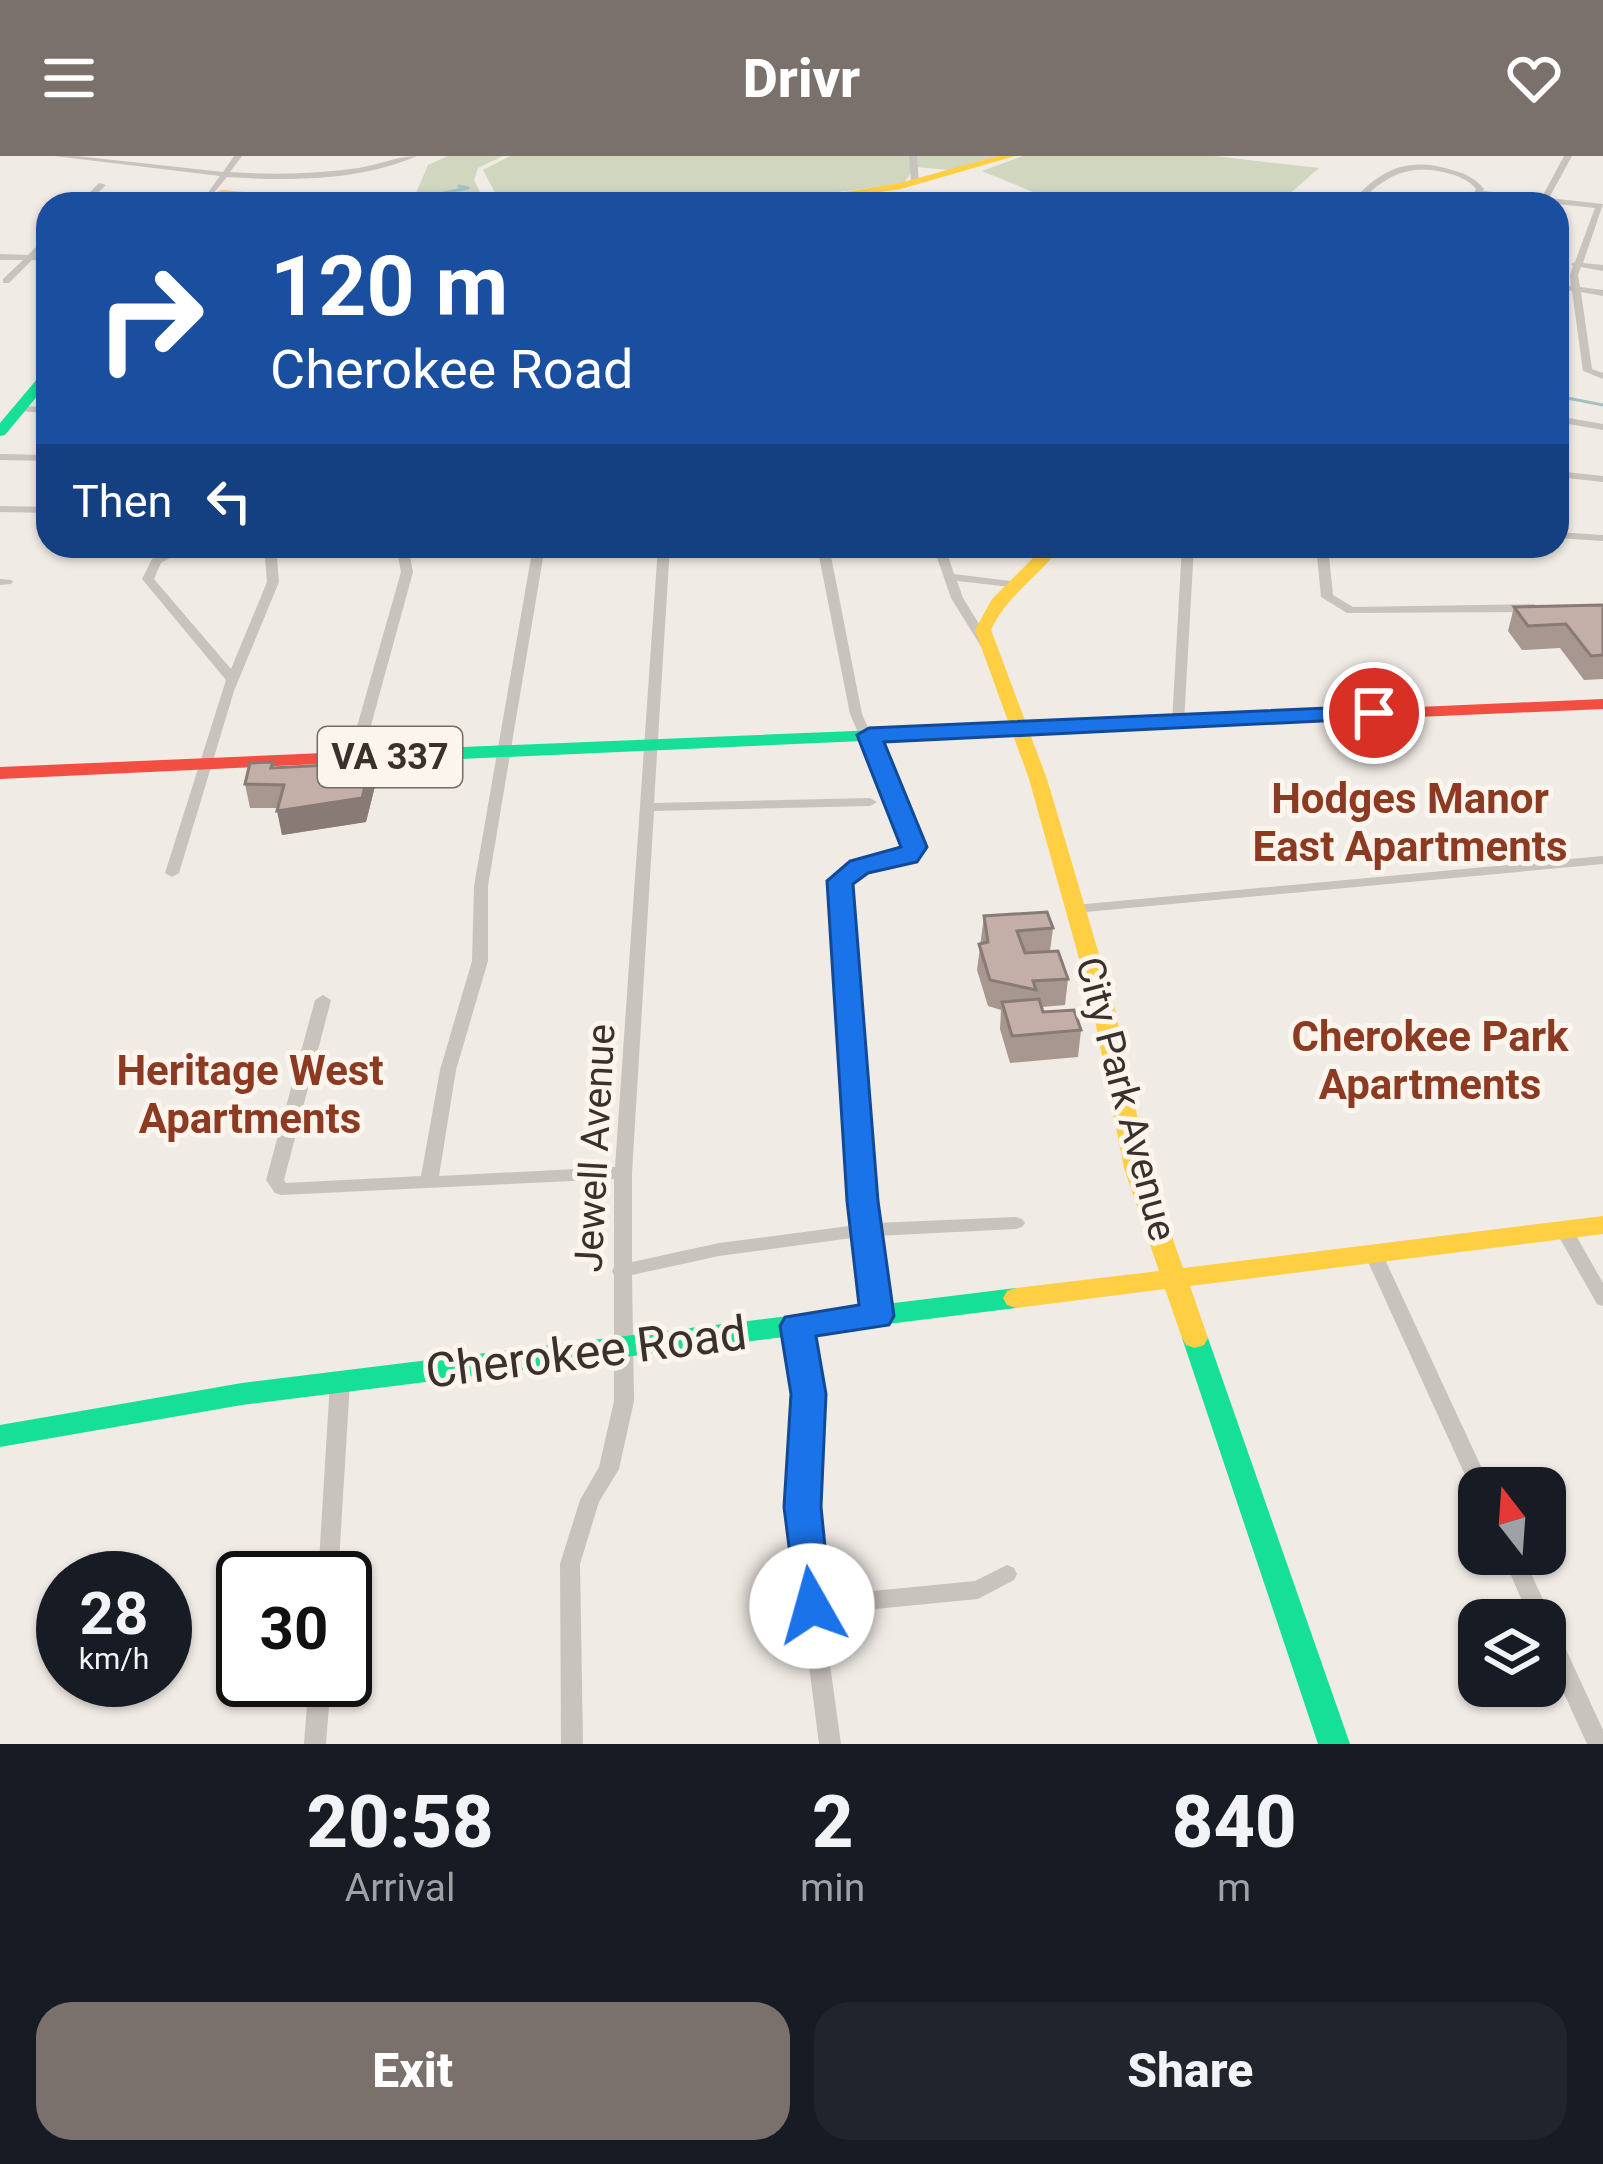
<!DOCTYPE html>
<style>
:root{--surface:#171b24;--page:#20242c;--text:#f1f3f6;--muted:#9ea1a6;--accent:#7a716c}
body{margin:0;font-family:Roboto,sans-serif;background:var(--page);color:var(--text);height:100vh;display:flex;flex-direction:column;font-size:45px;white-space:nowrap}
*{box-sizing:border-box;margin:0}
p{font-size:39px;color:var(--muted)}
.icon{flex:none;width:66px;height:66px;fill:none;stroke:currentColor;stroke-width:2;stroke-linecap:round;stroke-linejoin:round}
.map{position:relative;height:1588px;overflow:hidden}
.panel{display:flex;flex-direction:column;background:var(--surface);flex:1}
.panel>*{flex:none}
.guide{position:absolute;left:36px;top:36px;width:1533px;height:366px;border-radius:36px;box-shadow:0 3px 9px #0004;background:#1a4fa0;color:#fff;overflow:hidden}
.needle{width:78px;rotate:343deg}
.buttons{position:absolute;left:1458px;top:1311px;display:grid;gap:24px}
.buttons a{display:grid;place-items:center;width:108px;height:108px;border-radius:24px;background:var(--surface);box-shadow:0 3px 9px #0004;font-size:60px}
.speed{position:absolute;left:36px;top:1395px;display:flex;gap:24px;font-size:60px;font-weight:700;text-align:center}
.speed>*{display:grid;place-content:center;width:156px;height:156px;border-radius:50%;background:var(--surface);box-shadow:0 3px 9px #0004;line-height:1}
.speed small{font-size:30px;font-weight:400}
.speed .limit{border:6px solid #111;border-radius:18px;background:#fff;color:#111}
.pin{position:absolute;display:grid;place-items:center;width:102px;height:102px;color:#fff;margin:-51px;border:6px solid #fff;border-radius:50%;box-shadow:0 3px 12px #0007}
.me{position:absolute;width:132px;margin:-66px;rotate:353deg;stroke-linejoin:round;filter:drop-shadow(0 0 9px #0008)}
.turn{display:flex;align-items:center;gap:42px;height:252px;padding:0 36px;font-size:54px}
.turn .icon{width:156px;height:156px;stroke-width:2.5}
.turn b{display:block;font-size:84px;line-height:102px}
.then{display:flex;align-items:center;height:114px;padding:0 36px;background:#0003;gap:24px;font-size:45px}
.eta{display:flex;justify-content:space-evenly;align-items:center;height:204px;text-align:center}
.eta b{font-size:72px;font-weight:800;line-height:84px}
.primary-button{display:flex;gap:24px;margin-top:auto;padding:24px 36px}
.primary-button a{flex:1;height:138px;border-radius:36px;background:var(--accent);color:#fff;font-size:48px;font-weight:800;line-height:138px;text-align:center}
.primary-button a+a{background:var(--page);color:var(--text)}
header{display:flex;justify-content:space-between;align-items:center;height:156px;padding:0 36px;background:var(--accent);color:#fff;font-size:54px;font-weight:800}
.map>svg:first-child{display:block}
.green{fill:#d1d6bf}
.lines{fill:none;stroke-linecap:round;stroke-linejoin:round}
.stream{stroke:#a1c2c1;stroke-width:3}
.street{fill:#c9c3be;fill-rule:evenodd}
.fast{fill:#16e098;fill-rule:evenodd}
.slow{fill:#ffcf43;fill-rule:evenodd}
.jam{fill:#f24e42;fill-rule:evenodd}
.wall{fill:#a89690}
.shaded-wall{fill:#887a75}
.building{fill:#c3afa7;stroke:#887a75;stroke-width:3}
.route{fill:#1a73e8;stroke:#114b97;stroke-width:3}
.labels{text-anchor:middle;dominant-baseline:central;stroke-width:10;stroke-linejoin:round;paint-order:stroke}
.shield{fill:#fbf5ee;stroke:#756b66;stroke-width:3}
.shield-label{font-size:36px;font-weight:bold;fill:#3b302b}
.street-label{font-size:39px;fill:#3b302b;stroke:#fbf5ee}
.neighbourhood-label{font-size:42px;font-weight:bold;fill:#8c3b22;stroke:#fbf5ee}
.near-street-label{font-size:48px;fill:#3b302b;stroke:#fbf5ee}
</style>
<header><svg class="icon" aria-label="menu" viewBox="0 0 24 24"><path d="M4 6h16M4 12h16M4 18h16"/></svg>Drivr<svg class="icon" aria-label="heart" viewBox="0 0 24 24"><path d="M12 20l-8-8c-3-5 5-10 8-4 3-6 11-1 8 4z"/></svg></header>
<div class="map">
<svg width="1603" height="1588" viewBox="0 0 1603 1588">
<rect width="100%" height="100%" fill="#f0ebe5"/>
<path class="green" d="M448,0H503L478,12L474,24L486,48H384L416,37L428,9Z
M510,0H1001L950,14L915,11L904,27L751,48H501L483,14Z
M1023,0H1214L1319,12L1278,48H1062L982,15Z"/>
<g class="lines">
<path class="stream" d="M391,48L468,32L459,30
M1557,240L1603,249"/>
<path class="street" d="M54,0H77L223,16L234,0H242L230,16C273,19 316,18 359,12C378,9 397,0 417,0C360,25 289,25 227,21L211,40L207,38L220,20Z
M909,0H917L919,27L915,29L911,27Z
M1564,0H1572L1549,42L1603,48L1583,107L1603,109V115L1581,111L1578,119L1580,131L1603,134V140L1581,136L1592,213L1603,217V223L1583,215L1572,135L1557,133V127L1571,130L1570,119L1573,110L1571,108L1575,106L1595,52L1480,40L1476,48H1468L1476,33C1468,23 1456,19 1443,16C1407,7 1382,22 1358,48H1350C1379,14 1407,0 1452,14C1466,18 1475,22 1484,33L1483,35L1542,41Z
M99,27L106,29L87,48H78Z
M45,82H48V89L37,99H48V105L32,104L9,127H3V123L23,104H0V98L28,99Z
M19,250L48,251V257L16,255L14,253Z
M1557,260L1603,268V274L1557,266Z
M0,298L48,299V305L0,304Z
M1557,315L1603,320V326L1557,321Z
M0,350L48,351V357L0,356Z
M1557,376L1603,379V385L1557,382Z
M176,390H191L161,407L154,423L231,513L267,426L264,390H276L279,426L234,535L179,717L172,721L165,717L226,524L142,423L152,403Z
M396,390H408L413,416L362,602L355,606L348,602L401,416Z
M533,390H545L488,730V805L456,914L439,1020L615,1011L658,390H670L654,647L870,642L877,646L870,650L654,655L632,1017V1106L719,1087L857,1069L833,725L855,708L903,698L907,691L850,558L817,390H829L862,558L921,691L913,704L865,714L847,726L875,1067L1016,1061L1022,1063L1025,1067L1022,1071L1016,1073L876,1080L886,1160L884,1165L877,1167L870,1165L868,1160L859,1081L719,1100L632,1119L634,1245L619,1313L599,1346L580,1408L583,1588H561L560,1408L580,1344L599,1311L614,1245V1119L612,1115L614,1111V1023L281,1039L275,1037L266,1024L315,844L323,839L331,844L284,1024L286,1027L421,1020L440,914L472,805L474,730Z
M933,390H945L954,418L1011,425L1017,428L1011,431L957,425L963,442L992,489L990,492H982L951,442Z
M1182,390H1194L1184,566L1178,570L1172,566Z
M1316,390H1328L1333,439L1353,451L1534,448L1540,452L1534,456L1347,457L1321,441Z
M0,423L11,424L13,426L11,428L0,429Z
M1603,700V708L1075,757L1068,753L1075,749Z
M1564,1068L1570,1069L1603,1127V1150L1597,1148L1555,1074L1558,1069Z
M1373,1090L1379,1092L1382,1097L1491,1332H1479V1340L1474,1338L1471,1332L1364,1097L1367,1092Z
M798,1163L805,1165L807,1170L818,1238L813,1385L821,1440L975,1425L1007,1409L1014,1412L1017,1418L1014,1424L978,1443L823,1458L841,1588H819L793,1385L798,1238L789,1170L791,1165Z
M340,1218L347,1221L350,1226L338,1422H318L330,1226L333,1221Z
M1502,1398H1522L1603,1574V1588H1587L1545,1496V1464H1530Z
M309,1524H331L326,1588H304Z"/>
<path class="fast" d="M48,215V227L5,279L0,280V267L43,216Z
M1146,563L1152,564L1155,568L1152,572L440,604L431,598L440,592Z
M1016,1132L1025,1135L1029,1142L1025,1149L1016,1152L242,1249L0,1291V1269L242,1227Z
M1195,1172L1204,1175L1208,1182L1350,1588H1318L1182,1182L1186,1175Z"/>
<path class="slow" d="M998,0H1015L901,33L798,48H769L900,27Z
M222,34L343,45L349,48L223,40L205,48H190Z
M1045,390H1061C1039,421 1007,439 991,474L1047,623L1114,849L1148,1012L1183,1112L1603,1060V1078L1190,1130L1208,1182L1204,1189L1195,1192L1186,1189L1182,1182L1165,1133L1016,1152L1007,1149L1003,1142L1007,1135L1016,1132L1159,1115L1124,1012L1092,849L1029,623L975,474L992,443Z"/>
<path class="jam" d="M1603,543V553L1146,573L1137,568L1146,563Z
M440,592L449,598L446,602L0,623V611Z"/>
</g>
<path class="wall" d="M1603,449V523L1584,524L1560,492L1522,494L1508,475L1514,451Z
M273,606L274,612L371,607L375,630L366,666L282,679L278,652H250L245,628Z
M984,760L1053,772L1050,795L1068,823L1065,849L1042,851L1043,856L1081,874L1078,901L1010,907L1000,873L1001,854L988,850L977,814Z"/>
<path class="shaded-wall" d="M371,607L375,630L366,666L282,679L277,655Z"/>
<path class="building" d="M1603,449V499L1591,500L1566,468L1528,470L1514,451Z
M273,606L271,612L371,607L362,642L277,655L284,629L245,628L250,607Z
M1047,756L1053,772L1017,775L1025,797L1058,795L1068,823L1033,825L1036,834L990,824L979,788L988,786L984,760Z
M1039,843L1043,856L1074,854L1081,874L1012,880L1002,846Z"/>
<path class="route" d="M1374,550L1382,552V562L884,586L927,691L917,706L868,717L853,728L878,1045L894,1160L889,1169L816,1180L826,1238L821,1351L831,1450L825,1462L812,1467L798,1462L784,1351L791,1238L780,1170L785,1161L859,1149L847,1045L827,725L850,705L901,691L857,579L869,572Z"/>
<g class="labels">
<rect class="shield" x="318" y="571" width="144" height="60" rx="9"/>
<g class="shield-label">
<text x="390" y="601">VA 337</text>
</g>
<g class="street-label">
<text transform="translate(1126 943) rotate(75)">City Park Avenue</text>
<text transform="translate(595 992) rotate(-87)">Jewell Avenue</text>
</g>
<g class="neighbourhood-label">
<text x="1410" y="642">Hodges Manor<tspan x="1410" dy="48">East Apartments</tspan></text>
<text x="1430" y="880">Cherokee Park<tspan x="1430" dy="48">Apartments</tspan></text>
<text x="250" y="914">Heritage West<tspan x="250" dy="48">Apartments</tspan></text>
</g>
<g class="near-street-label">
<text transform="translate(586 1196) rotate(-7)">Cherokee Road</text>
</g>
</g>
</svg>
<div class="buttons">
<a><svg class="needle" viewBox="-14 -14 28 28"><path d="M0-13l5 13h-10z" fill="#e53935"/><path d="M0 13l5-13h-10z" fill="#9ea1a6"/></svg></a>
<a><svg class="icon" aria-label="layers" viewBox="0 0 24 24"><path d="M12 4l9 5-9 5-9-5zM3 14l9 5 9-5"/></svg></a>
</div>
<div class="speed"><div>28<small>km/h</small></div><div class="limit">30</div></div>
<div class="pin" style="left:1374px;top:557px;background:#d93025"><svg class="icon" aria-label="arrive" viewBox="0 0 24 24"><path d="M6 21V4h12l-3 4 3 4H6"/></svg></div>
<svg class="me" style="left:812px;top:1450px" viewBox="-20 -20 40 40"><circle r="19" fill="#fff"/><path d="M0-13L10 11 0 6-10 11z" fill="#1a73e8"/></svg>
<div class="guide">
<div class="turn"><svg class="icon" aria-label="right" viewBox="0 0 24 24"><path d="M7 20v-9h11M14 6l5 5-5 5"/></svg><div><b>120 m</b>Cherokee Road</div></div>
<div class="then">Then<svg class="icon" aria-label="left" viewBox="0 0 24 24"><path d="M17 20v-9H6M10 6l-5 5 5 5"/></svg></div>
</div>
</div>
<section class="panel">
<div class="eta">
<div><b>20:58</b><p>Arrival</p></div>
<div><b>2</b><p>min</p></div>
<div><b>840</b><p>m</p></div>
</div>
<div class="primary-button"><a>Exit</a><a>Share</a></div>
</section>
